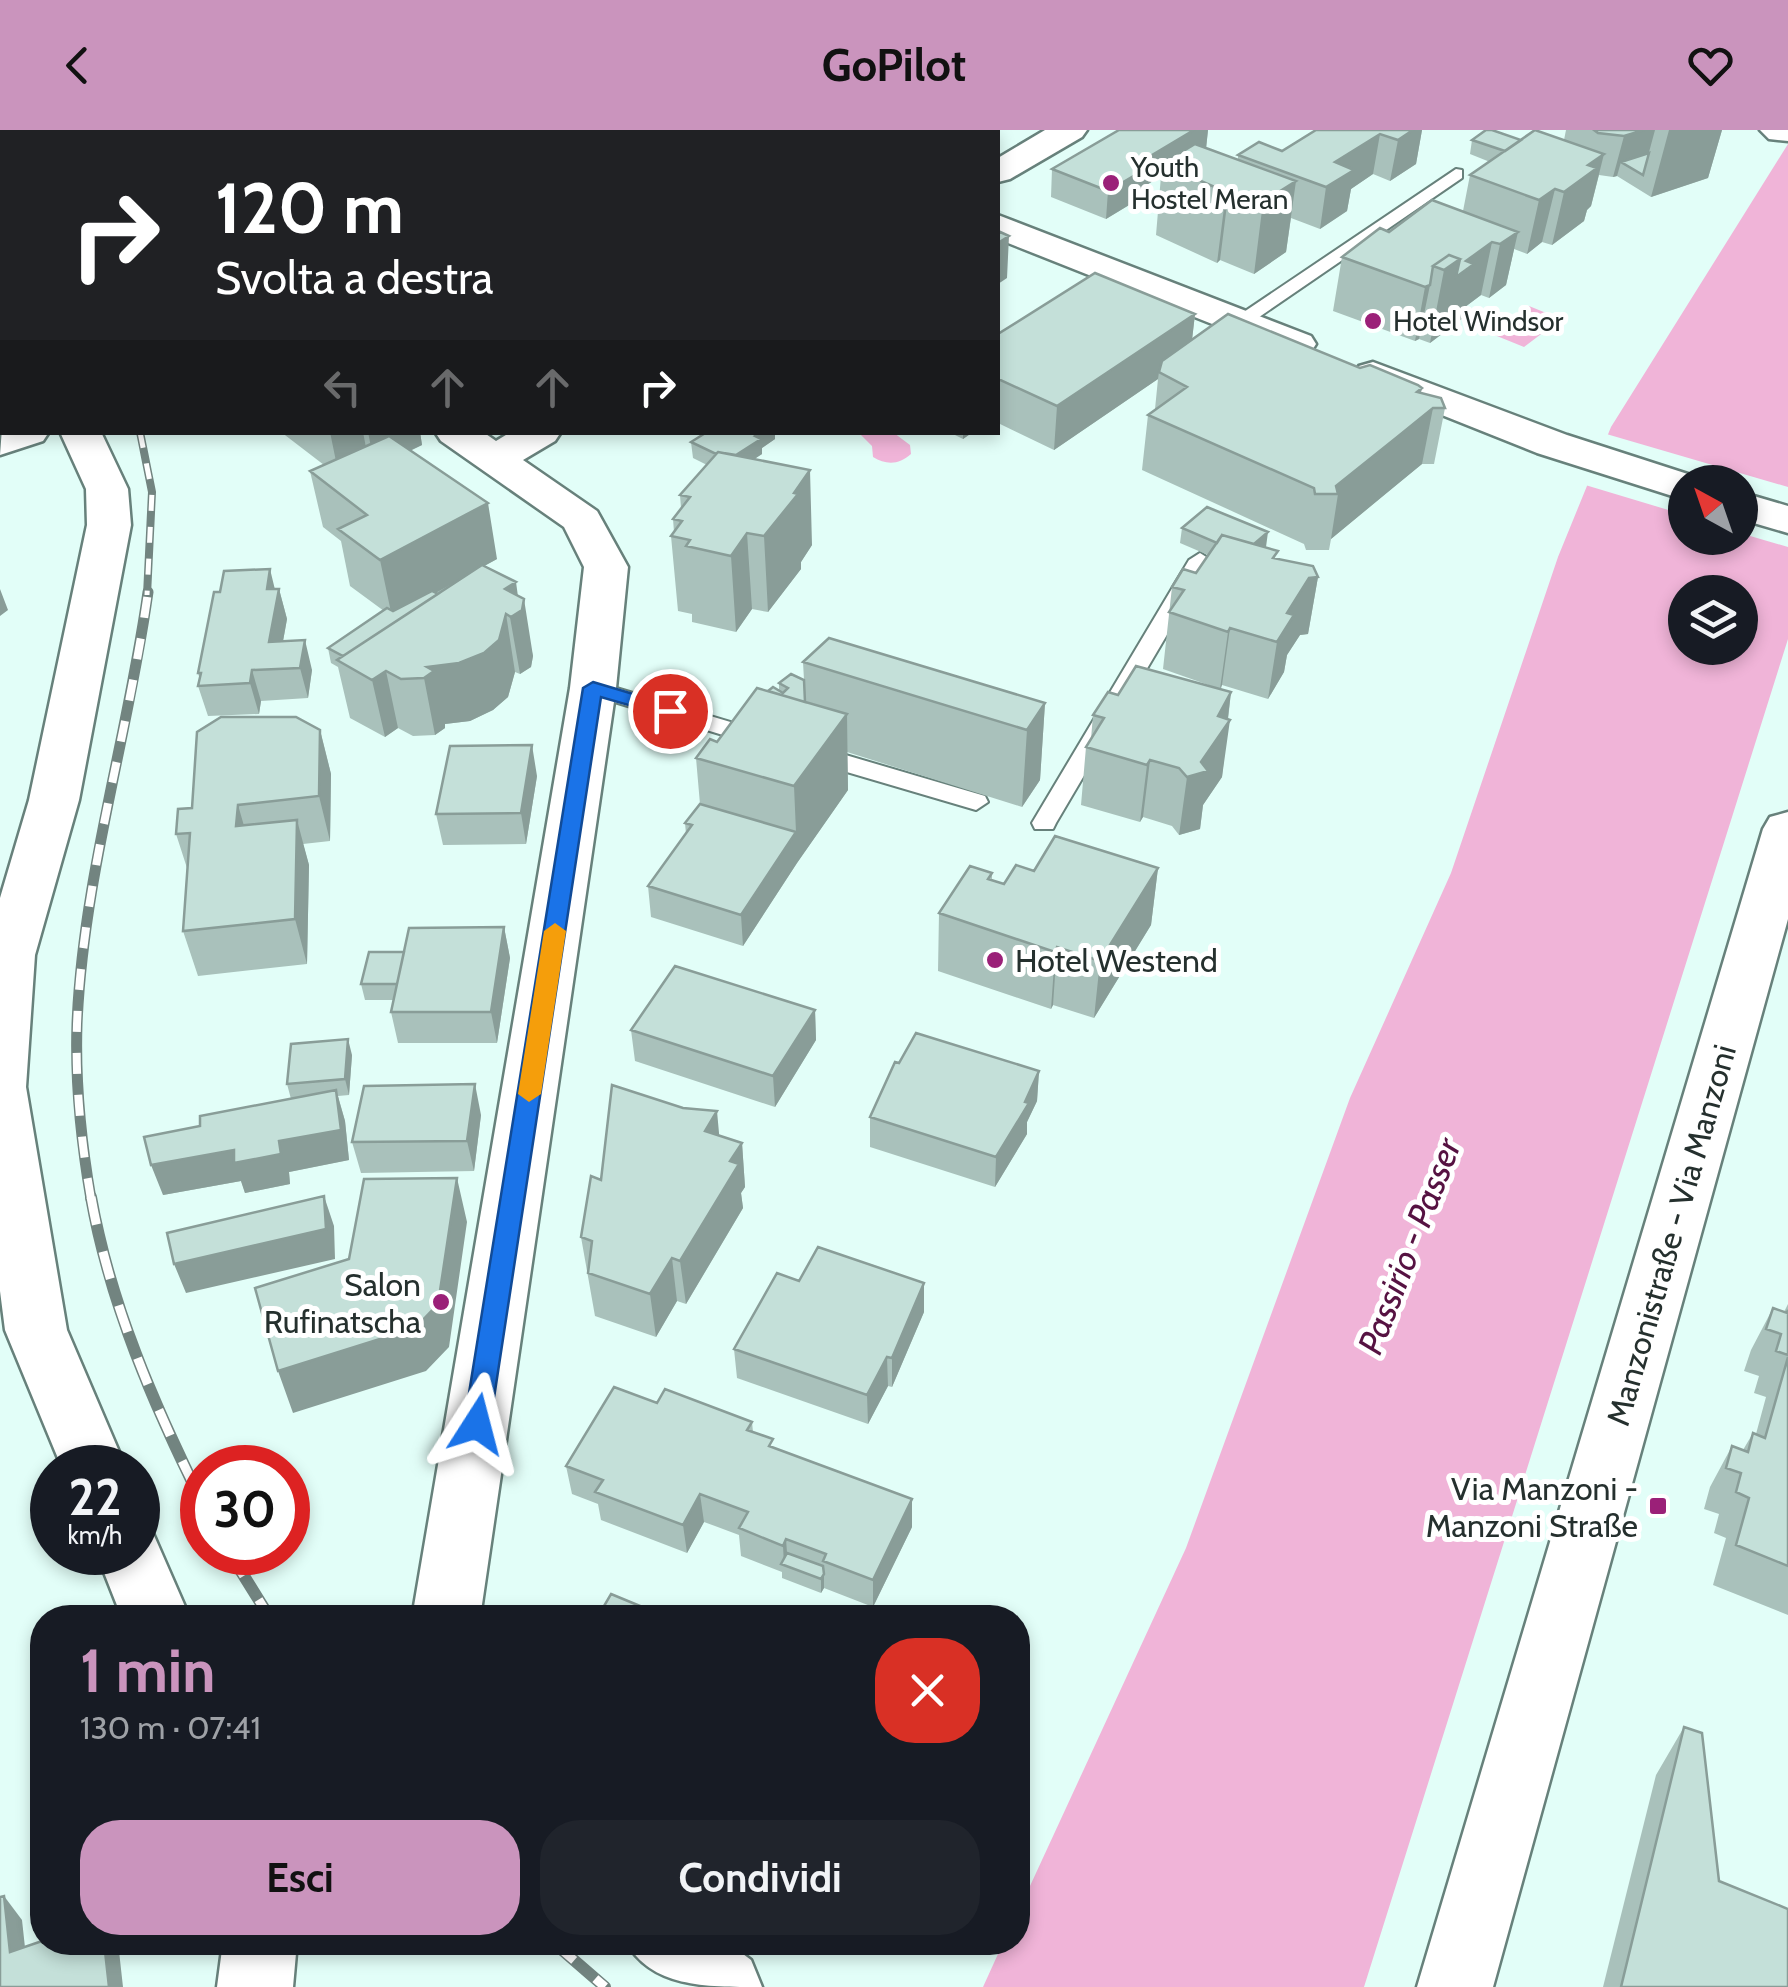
<!DOCTYPE html>
<html lang="it">
<meta charset="utf-8">
<style>
:root{--surface:#171b24;--page:#20242c;--text:#f1f3f6;--muted:#9ea1a6;--accent:#ca94bd}
body{margin:0;font-family:Cabin,sans-serif;background:var(--page);color:var(--text);height:100vh;display:flex;flex-direction:column;font-size:38px;white-space:nowrap}
*{box-sizing:border-box;margin:0}
p{font-size:32px;color:var(--muted)}
.icon{flex:none;width:55px;height:55px;fill:none;stroke:currentColor;stroke-width:2;stroke-linecap:round;stroke-linejoin:round}
.map{position:relative;flex:1;overflow:hidden}
.side{position:absolute;left:30px;top:1475px;width:1000px;height:350px;display:flex;flex-direction:column;background:var(--surface);border-radius:40px;box-shadow:0 5px 15px #0003}
.side>*{flex:none}
.top-card{position:absolute;left:0px;top:0px;width:1000px;height:305px;box-shadow:0 5px 15px #0003;background:#202124;color:#fff;overflow:hidden}
.needle{width:65px;rotate:320deg}
.tools{position:absolute;left:1668px;top:335px;display:grid;gap:20px}
.tools a{display:grid;place-items:center;width:90px;height:90px;border-radius:50%;background:var(--surface);box-shadow:0 5px 15px #0003;font-size:50px}
.speed{position:absolute;left:30px;top:1315px;display:flex;gap:20px;font-size:50px;font-weight:700;text-align:center}
.speed>*{display:grid;place-content:center;width:130px;height:130px;border-radius:50%;background:var(--surface);box-shadow:0 5px 15px #0003;line-height:1}
.speed small{font-size:25px;font-weight:400}
.speed .limit{border:15px solid #d22;background:#fff;color:#111}
.pin{position:absolute;display:grid;place-items:center;width:85px;height:85px;color:#fff;margin:-42px;border:5px solid #fff;border-radius:50%;box-shadow:0 2px 10px #0007}
.me{position:absolute;width:110px;margin:-55px;rotate:9deg;stroke-linejoin:round;filter:drop-shadow(0 0 8px #0008)}
.turn{display:flex;align-items:center;gap:35px;height:210px;padding:0 50px;font-size:45px}
.turn .icon{width:130px;height:130px;stroke-width:2.5}
.turn b{display:block;font-size:70px;line-height:85px}
.lanes{display:flex;align-items:center;height:95px;padding:0 50px;background:#0003;justify-content:center;gap:50px;direction:ltr}
.lanes .off{opacity:.35}
.round{display:grid;place-items:center;flex:none;width:105px;height:105px;border-radius:40px;background:var(--page)}
.summary{display:flex;align-items:center;justify-content:space-between;height:170px;padding:0 50px}
h1{font-size:60px;font-weight:700;line-height:75px;color:var(--accent)}
.cta{display:flex;gap:20px;margin-top:auto;padding:20px 50px}
.cta a{flex:1;height:115px;border-radius:40px;background:var(--accent);color:#111;font-size:40px;font-weight:700;line-height:115px;text-align:center}
.cta a+a{background:var(--page);color:var(--text)}
header{display:flex;justify-content:space-between;align-items:center;height:130px;padding:0 50px;background:var(--accent);color:#111;font-size:45px;font-weight:700}
.map>svg:first-child{display:block}
.water{fill:#f0b4d8;fill-rule:evenodd}
.pier{fill:#e2fef8}
.lines{fill:none;stroke-linecap:round;stroke-linejoin:round}
.service-casing{stroke:#67817b;stroke-width:4}
.minor-casing{stroke:#67817b;stroke-width:5}
.tertiary-casing{stroke:#67817b;stroke-width:5}
.service{fill:#fff;fill-rule:evenodd}
.minor{fill:#fff;fill-rule:evenodd}
.tertiary{fill:#fff;fill-rule:evenodd}
.rail-far2-casing{stroke:#728480;stroke-width:8}
.rail-far1-casing{stroke:#728480;stroke-width:11}
.rail-casing{stroke:#728480;stroke-width:12}
.rail-far2{stroke:#fff;stroke-width:5;stroke-dasharray:16;stroke-linecap:butt}
.rail-far1{stroke:#fff;stroke-width:8;stroke-dasharray:21;stroke-linecap:butt}
.rail{stroke:#fff;stroke-width:9;stroke-dasharray:28;stroke-linecap:butt}
.wall{fill:#a9c1bb}
.shaded-wall{fill:#899d98}
.building{fill:#c4e0d9;stroke:#899d98;stroke-width:2.5}
.route{fill:#1a73e8;stroke:#114b97;stroke-width:2.5}
.slow{fill:#f59e0b}
.poi-dot{fill:#9b2078;stroke:#fff;stroke-width:4}
.labels{text-anchor:middle;dominant-baseline:central;stroke-width:10;stroke-linejoin:round;paint-order:stroke}
.far-poi-label{font-size:28px;fill:#25302e;stroke:#fff;text-anchor:start}
.poi-label{font-size:32px;fill:#25302e;stroke:#fff;text-anchor:end}
.street-label{font-size:32px;fill:#25302e;stroke:#fff}
.water-label{font-size:35px;font-style:italic;fill:#561242;stroke:#fff}
</style>
<header><svg class="icon" aria-label="back" viewBox="0 0 24 24"><path d="M15 5l-7 7 7 7"/></svg>GoPilot<svg class="icon" aria-label="heart" viewBox="0 0 24 24"><path d="M12 20l-8-8c-3-5 5-10 8-4 3-6 11-1 8 4z"/></svg></header>
<div class="map">
<svg width="1788" height="1857" viewBox="0 0 1788 1857">
<rect width="100%" height="100%" fill="#e2fef8"/>
<path class="water" d="M1788,14V509L1364,1857H983L1003,1813L1018,1812V1782L1186,1418L1350,968L1451,743L1558,427L1611,297ZM1685,352H1740V408H1685ZM1685,462H1740V518H1685Z
M1529,176L1561,189L1524,217L1492,204Z
M859,303H894L910,315L911,324C899,335 886,335 873,327L872,316Z"/>
<path class="pier" d="M1603,303L1788,357V417L1740,403V352H1685V385L1582,354Z"/>
<g class="lines">
<g class="service-casing">
<path id="service" d="M1456,39L1462,40V48L1246,196H1232L1229,192Z
M1200,423L1211,430L1056,693L1053,699H1035L1032,693L1189,430Z
M593,551L767,603L771,608L759,616L585,563L581,558L585,553Z
M815,616L985,666L988,672L976,680L806,630L803,624Z"/>
</g>
<g class="minor-casing">
<path id="minor" d="M1045,0H1087L1082,7L1010,49L998,52V28Z
M1760,0H1788V11L1769,9Z
M2,298V302H49L43,311L0,325Z
M60,302H101L128,359L131,395L79,670L35,825L26,957L67,1200L126,1338H62L5,1200L0,1161V768L29,670L87,395L86,359Z
M435,302H483L496,311L511,302H561L555,311L523,330L597,381L628,437L616,558L480,1488H412L570,558L584,437L564,397L441,311Z
M138,1396L152,1401L190,1488H122L96,1422H138Z
M223,1812H297L293,1857H217Z
M626,1812H727L751,1830L762,1857C703,1857 652,1857 626,1812Z"/>
</g>
<g class="tertiary-casing">
<path id="tertiary" d="M753,0H792L793,2H755Z
M998,85L1311,206L1316,214L1311,222L1297,226L1283,222L998,109Z
M1373,232L1567,305L1700,348L1703,352H1685V370L1537,323L1359,252L1353,244L1359,236Z
M1740,362L1788,376V403L1740,389Z
M1788,682V789L1493,1857H1417L1763,699L1770,687Z"/>
</g>
<use href="#service" class="service"/>
<use href="#minor" class="minor"/>
<use href="#tertiary" class="tertiary"/>
<g class="rail-far2-casing">
<path id="rail-far2" d="M140,302L152,362L147,465"/>
</g>
<g class="rail-far1-casing">
<path id="rail-far1" d="M91,1069C81,1011 75,953 77,894C83,748 128,606 148,462"/>
</g>
<g class="rail-casing">
<path id="rail" d="M91,1067C110,1174 154,1275 202,1372
M229,1422L270,1488
M553,1812L605,1857"/>
</g>
<use href="#rail-far2" class="rail-far2"/>
<use href="#rail-far1" class="rail-far1"/>
<use href="#rail" class="rail"/>
</g>
<path class="wall" d="M1119,0H1208L1206,18L1238,29V25L1282,21L1315,0H1422L1416,34L1390,51L1373,44L1351,59L1347,81L1320,99L1291,88L1286,122L1254,144L1220,130L1217,133L1156,105L1161,46L1145,56L1144,66L1106,89L1051,67L1052,39Z
M1566,0H1722L1708,48L1651,67L1617,46L1613,47L1599,45L1591,76L1587,80L1584,91L1552,115L1542,112L1527,124L1514,119L1506,155L1489,168L1481,165L1465,177L1463,188L1430,213L1419,209L1415,211L1333,181L1342,127L1389,102L1463,81L1470,45L1490,32L1470,24L1472,10H1564Z
M1195,184L1192,210L1421,263L1445,278L1434,334H1422L1385,364L1331,409L1329,420H1306L1304,414L1142,340L1148,285L1155,279L1158,249L1054,320L998,293V204Z
M281,302H420L422,315L410,321L497,429L484,436L518,466L533,526L531,537L520,544L515,542L508,567L493,580L470,591L445,594V598L435,605L413,606L398,598L385,607L350,588L338,537L331,533L328,518L384,481L350,456L341,411L323,397L310,341L324,335Z
M949,302H973L963,309Z
M775,309L762,318V324L754,329L812,415L801,432V439L768,482L752,479L736,502L692,492V484L678,481L671,406L674,402L673,389L681,378L680,365L707,335L693,328L691,312Z
M1182,398L1266,417L1276,429L1318,447L1308,504L1300,505L1287,525L1284,542L1268,569L1222,555L1221,559L1231,562L1222,647L1203,675L1200,699L1179,705L1172,696L1143,687L1140,692L1081,675L1086,617L1091,609L1093,585L1118,565L1217,558L1163,539L1172,457L1196,443L1208,425L1180,413Z
M275,459H279L287,489L283,511L312,540L308,568L261,571L259,584L208,586L198,556L200,550L198,543Z
M803,532L1045,573L1040,650L1022,677L847,622L848,660L797,733L743,816L651,787L648,756L686,704L685,693L700,674L696,628L717,612L768,561L779,560V553L804,550Z
M320,600L331,644L330,711L303,714L309,735L307,834L198,846L183,801L187,738L176,704L192,678Z
M537,646L526,714L443,715L436,684Z
M1158,738L1151,795L1094,888L1053,875L1051,879L938,841L939,783L992,743V750L1004,754L1034,741Z
M504,797L510,828L497,913H398L391,882L393,870H365L361,854L404,822Z
M815,880L816,910L775,977L635,931L631,900Z
M352,925L349,965L338,966L345,991L349,1030L289,1042L290,1054L245,1063L241,1051L163,1065L200,996L291,969L287,954Z
M899,933L1039,941L1037,971L1027,992V1004L995,1057L870,1017V987Z
M481,985L474,1041L361,1043L352,1012Z
M719,1006L742,1013L745,1057L741,1063L743,1078L686,1174L677,1171L656,1207L595,1186L581,1107L601,1050Z
M799,1151L924,1182L892,1257L888,1256L868,1294L737,1248L734,1219Z
M1788,1174V1485L1713,1455L1726,1408L1714,1403L1719,1384L1704,1379L1710,1357L1732,1316L1743,1320L1753,1303L1756,1304L1766,1267L1754,1263L1759,1246L1744,1241L1751,1220L1773,1178L1784,1182Z
M657,1273L752,1292L753,1302L773,1317L912,1397L873,1477L824,1458L821,1463L782,1448V1442L741,1426L739,1405L715,1396L704,1392L687,1423L601,1390L598,1374L572,1364L566,1336Z
M1684,1597L1719,1751L1788,1857H1603L1656,1645Z"/>
<path class="shaded-wall" d="M1194,0H1208L1206,19L1162,34L1161,46L1145,56L1144,66L1106,89L1108,61L1137,34Z
M1413,0H1422L1416,34L1390,51L1398,10Z
M1644,0H1655L1645,37L1621,32L1617,46L1613,47L1624,6Z
M1669,0H1722L1708,48L1651,67Z
M1380,4L1373,44L1351,59L1347,81L1320,99L1326,57L1335,32Z
M1604,24L1591,76L1587,80L1584,91L1552,115L1564,62L1588,35Z
M1296,51L1286,122L1254,144L1263,72Z
M1229,59L1220,130L1217,133L1226,62Z
M1555,59L1542,112L1527,124L1539,70Z
M1518,102L1506,155L1489,168L1500,114Z
M1009,106L1007,148L998,154V113Z
M1492,112L1481,165L1465,177L1463,188L1430,213L1444,140L1460,129L1466,131Z
M1430,155L1419,209L1415,211L1425,157Z
M1195,184L1190,227L1159,242L1158,249L1054,320L1057,276Z
M2,191V240L0,241V192Z
M1422,258L1415,293L1433,278L1422,334L1331,409L1338,364L1336,356Z
M330,302H363L369,333L339,346Z
M368,302H420L422,315L375,337Z
M761,302H775V309L762,318V324L729,346L728,330Z
M963,302H973L963,309Z
M810,340L812,415L801,432V439L768,482L764,406Z
M488,373L497,429L392,487L380,430Z
M1268,402L1266,417L1243,424Z
M747,403L752,479L736,502L731,426Z
M270,439L277,468L279,459L287,489L278,539L269,512L267,459Z
M1318,447L1308,504L1300,505L1287,525L1284,542L1268,569L1277,512L1287,483L1309,448Z
M516,452L520,481L524,469L533,526L531,537L520,544L505,459Z
M0,459L8,480L0,486Z
M506,484L515,542L508,567L493,580L470,591L445,594V598L435,605L424,548L427,537Z
M1230,498L1222,555L1220,559L1228,502Z
M305,510L312,540L308,568L300,538Z
M252,540L261,571L259,584L250,553Z
M386,541L398,598L385,607L372,550Z
M1231,562L1227,595L1230,590L1222,647L1203,675L1200,699L1179,705L1187,647L1201,632L1218,586Z
M1045,573L1040,650L1022,677L1027,600Z
M847,584L848,660L797,733L743,816L741,785L796,702L794,656Z
M320,600L331,644L330,711L319,666Z
M532,615L537,646L526,714L521,683Z
M1150,630L1143,687L1140,692L1147,635Z
M238,675L251,720L236,696Z
M297,690L309,735L307,834L295,789Z
M1158,738L1151,795L1094,888L1100,831Z
M504,797L510,828L497,913L491,882Z
M1057,817L1053,875L1051,879L1055,822Z
M815,880L816,910L775,977L773,946Z
M348,909L352,925L349,965L345,949Z
M1039,941L1037,971L1027,992V1004L995,1057L996,1027Z
M475,954L481,985L474,1041L467,1011Z
M336,960L345,991L349,1030L289,1042L290,1054L245,1063L241,1051L163,1065L151,1035L279,1011Z
M717,981L721,1025L705,1001Z
M742,1013L745,1057L741,1063L743,1078L686,1174L680,1131L730,1031Z
M457,1048L467,1092L449,1217L426,1241L293,1283L278,1241Z
M324,1066L334,1096L335,1129L186,1163L174,1134Z
M672,1128L677,1171L656,1207L650,1164Z
M924,1153V1182L892,1257V1228Z
M887,1227L888,1256L868,1294L867,1265Z
M700,1364L704,1392L687,1423L683,1395Z
M912,1369V1397L873,1477V1450Z
M786,1409L788,1436L784,1435L783,1416Z
M824,1444V1458L821,1463V1449Z
M4,1766L22,1790L28,1845L10,1822Z
M104,1812H118L123,1857H109Z"/>
<path class="building" d="M542,0H750L756,2H547Z
M1119,0H1194L1137,34L1147,38L1108,61L1052,39Z
M1316,0H1413L1398,10L1380,4L1335,32L1354,40L1326,57L1238,25L1259,12L1282,21Z
M1486,0H1492L1521,10L1505,21L1472,10Z
M1535,0L1604,24L1588,35L1597,38L1564,62L1555,59L1539,70L1470,45Z
M1594,0H1644L1624,6L1598,3Z
M1195,14L1296,51L1263,72L1229,59L1226,62L1162,34Z
M1649,23L1643,45L1621,32Z
M1432,70L1518,102L1500,114L1492,112L1466,131L1474,134L1456,147L1460,129L1449,125L1433,136L1430,155L1425,157L1342,127L1380,98L1389,102Z
M998,101L1009,106L998,113Z
M1449,125L1460,129L1444,140L1433,136Z
M1095,143L1195,184L1057,276L998,249V204Z
M2,151V181L0,178V152Z
M1228,184L1360,238L1370,235L1418,255L1422,258L1417,262L1441,268L1445,278H1433L1396,308L1336,356L1338,364H1315L1314,358L1148,285L1187,257L1159,242L1162,231Z
M707,302H761L755,306L761,309L736,325L718,322L716,324L691,312Z
M389,306L488,373L380,430L338,399L367,385L310,341Z
M718,322L810,340L794,363L798,364L764,406L747,403L731,426L686,416L690,410L671,406L682,391L673,389L690,367L680,365Z
M1207,377L1268,402L1254,414L1222,405L1217,413L1182,398Z
M1222,405L1278,421L1273,428L1313,436L1318,447L1309,448L1287,483L1294,485L1277,512L1230,498L1228,502L1169,482L1184,460L1172,457L1183,439L1196,443Z
M482,435L516,452L505,459L524,469L522,480L511,487L506,484L499,510L484,523L459,533L427,537L434,541L424,548L401,549L386,541L372,550L337,530Z
M270,439L267,459H279L269,512L305,510L300,538L252,540L250,553L198,556L201,543H198L214,462H220L224,441Z
M432,461L438,464L343,526L328,518L387,478L393,481Z
M829,508L1045,573L1027,600L803,532Z
M1136,536L1231,562L1218,586L1230,590L1201,632L1208,641L1187,647L1179,638L1150,630L1147,635L1086,617L1104,588L1093,585L1108,562L1118,565Z
M791,544L804,550L805,572L768,561L773,557L783,563L788,558L779,553Z
M757,558L847,584L794,656L696,628L710,609L717,612Z
M221,587H296L320,600L319,666L238,675L236,696L297,690L295,789L183,801L190,703L176,704L178,679L192,678L197,602Z
M532,615L521,683L436,684L450,616Z
M700,674L796,702L741,785L648,756L692,695L685,693Z
M1055,706L1158,738L1100,831L1057,817L1055,822L939,783L970,736L992,743L988,749L1004,754L1016,735L1034,741Z
M504,797L491,882H391L409,798Z
M369,822H404L397,854H361Z
M675,836L815,880L773,946L631,900Z
M916,903L1039,941L1025,972L1029,973L996,1027L870,987L895,932L899,933Z
M348,909L345,949L287,954L291,914Z
M475,954L467,1011L352,1012L364,956Z
M612,955L683,978L717,981L705,1001L742,1013L730,1031L739,1034L680,1131L672,1128L650,1164L588,1143L592,1111L581,1107L591,1046L601,1050Z
M336,960L341,1000L279,1011L281,1024L234,1033V1020L151,1035L144,1007L200,996V986Z
M457,1048L438,1174L415,1198L278,1241L255,1158L349,1129L364,1049Z
M324,1066L326,1099L174,1134L167,1103Z
M818,1117L924,1153L892,1228L887,1227L867,1265L734,1219L777,1143L799,1151Z
M1773,1178L1787,1183L1788,1180V1225L1776,1221L1781,1204L1766,1199Z
M1788,1227V1436L1736,1415L1749,1368L1736,1362L1741,1343L1726,1338L1732,1316L1748,1322L1753,1303L1765,1308Z
M614,1257L657,1273L665,1259L752,1292L747,1300L773,1309L769,1316L912,1369L873,1450L823,1431L826,1424L786,1409L783,1416L739,1398L748,1382L700,1364L683,1395L595,1362L603,1350L566,1336Z
M787,1423L823,1436L824,1444L821,1449L781,1434Z
M611,1464L669,1488H597Z
M1684,1597L1702,1603L1719,1751L1788,1779V1857H1621Z
M4,1766L10,1822L42,1811V1812H104L109,1857H0V1767Z"/>
<path class="route" d="M593,552L677,577L680,581L670,587L601,567L490,1294L486,1302L477,1305L468,1302L464,1294L583,558Z"/>
<path class="slow" d="M555,793L566,801L541,964L529,972L518,964L544,801Z"/>
<g class="poi-dot">
<circle cx="1111" cy="53" r="10"/>
<circle cx="1373" cy="191" r="10"/>
<circle cx="995" cy="830" r="10"/>
<circle cx="441" cy="1172" r="10"/>
<rect x="1648" y="1366" width="20" height="20" rx="5"/>
</g>
<g class="labels">
<g class="far-poi-label">
<text x="1131" y="37">Youth<tspan x="1131" dy="32">Hostel Meran</tspan></text>
<text x="1393" y="191">Hotel Windsor</text>
</g>
<g class="poi-label">
<text x="1015" y="830" text-anchor="start">Hotel Westend</text>
<text x="421" y="1154">Salon<tspan x="421" dy="37">Rufinatscha</tspan></text>
<text x="1638" y="1358">Via Manzoni -<tspan x="1638" dy="37">Manzoni Straße</tspan></text>
</g>
<g class="street-label">
<text transform="translate(1671 1105) rotate(-74)">Manzonistraße - Via Manzoni</text>
</g>
<g class="water-label">
<text transform="translate(1409 1116) rotate(-69)">Passirio - Passer</text>
</g>
</g>
</svg>
<div class="tools">
<a><svg class="needle" viewBox="-14 -14 28 28"><path d="M0-13l5 13h-10z" fill="#e53935"/><path d="M0 13l5-13h-10z" fill="#9ea1a6"/></svg></a>
<a><svg class="icon" aria-label="layers" viewBox="0 0 24 24"><path d="M12 4l9 5-9 5-9-5zM3 14l9 5 9-5"/></svg></a>
</div>
<div class="speed"><div>22<small>km/h</small></div><div class="limit">30</div></div>
<div class="pin" style="left:670px;top:581px;background:#d93025"><svg class="icon" aria-label="arrive" viewBox="0 0 24 24"><path d="M6 21V4h12l-3 4 3 4H6"/></svg></div>
<svg class="me" style="left:477px;top:1294px" viewBox="-20 -20 40 40"><path d="M0-17L14 15 0 8-14 15z" fill="#1a73e8" stroke="#fff" stroke-width="4"/></svg>
<div class="top-card">
<div class="turn"><svg class="icon" aria-label="right" viewBox="0 0 24 24"><path d="M7 20v-9h11M14 6l5 5-5 5"/></svg><div><b>120 m</b>Svolta a destra</div></div>
<div class="lanes"><svg class="icon off" aria-label="left" viewBox="0 0 24 24"><path d="M17 20v-9H6M10 6l-5 5 5 5"/></svg><svg class="icon off" aria-label="ahead" viewBox="0 0 24 24"><path d="M12 20V5M6 11l6-6 6 6"/></svg><svg class="icon off" aria-label="ahead" viewBox="0 0 24 24"><path d="M12 20V5M6 11l6-6 6 6"/></svg><svg class="icon" aria-label="right" viewBox="0 0 24 24"><path d="M7 20v-9h11M14 6l5 5-5 5"/></svg></div>
</div>
<section class="side">
<div class="summary"><div><h1>1 min</h1><p>130 m · 07:41</p></div><a class="round" style="background:#d93025;color:#fff"><svg class="icon" aria-label="close" viewBox="0 0 24 24"><path d="M6 6l12 12M18 6L6 18"/></svg></a></div>
<div class="cta"><a>Esci</a><a>Condividi</a></div>
</section>
</div>
